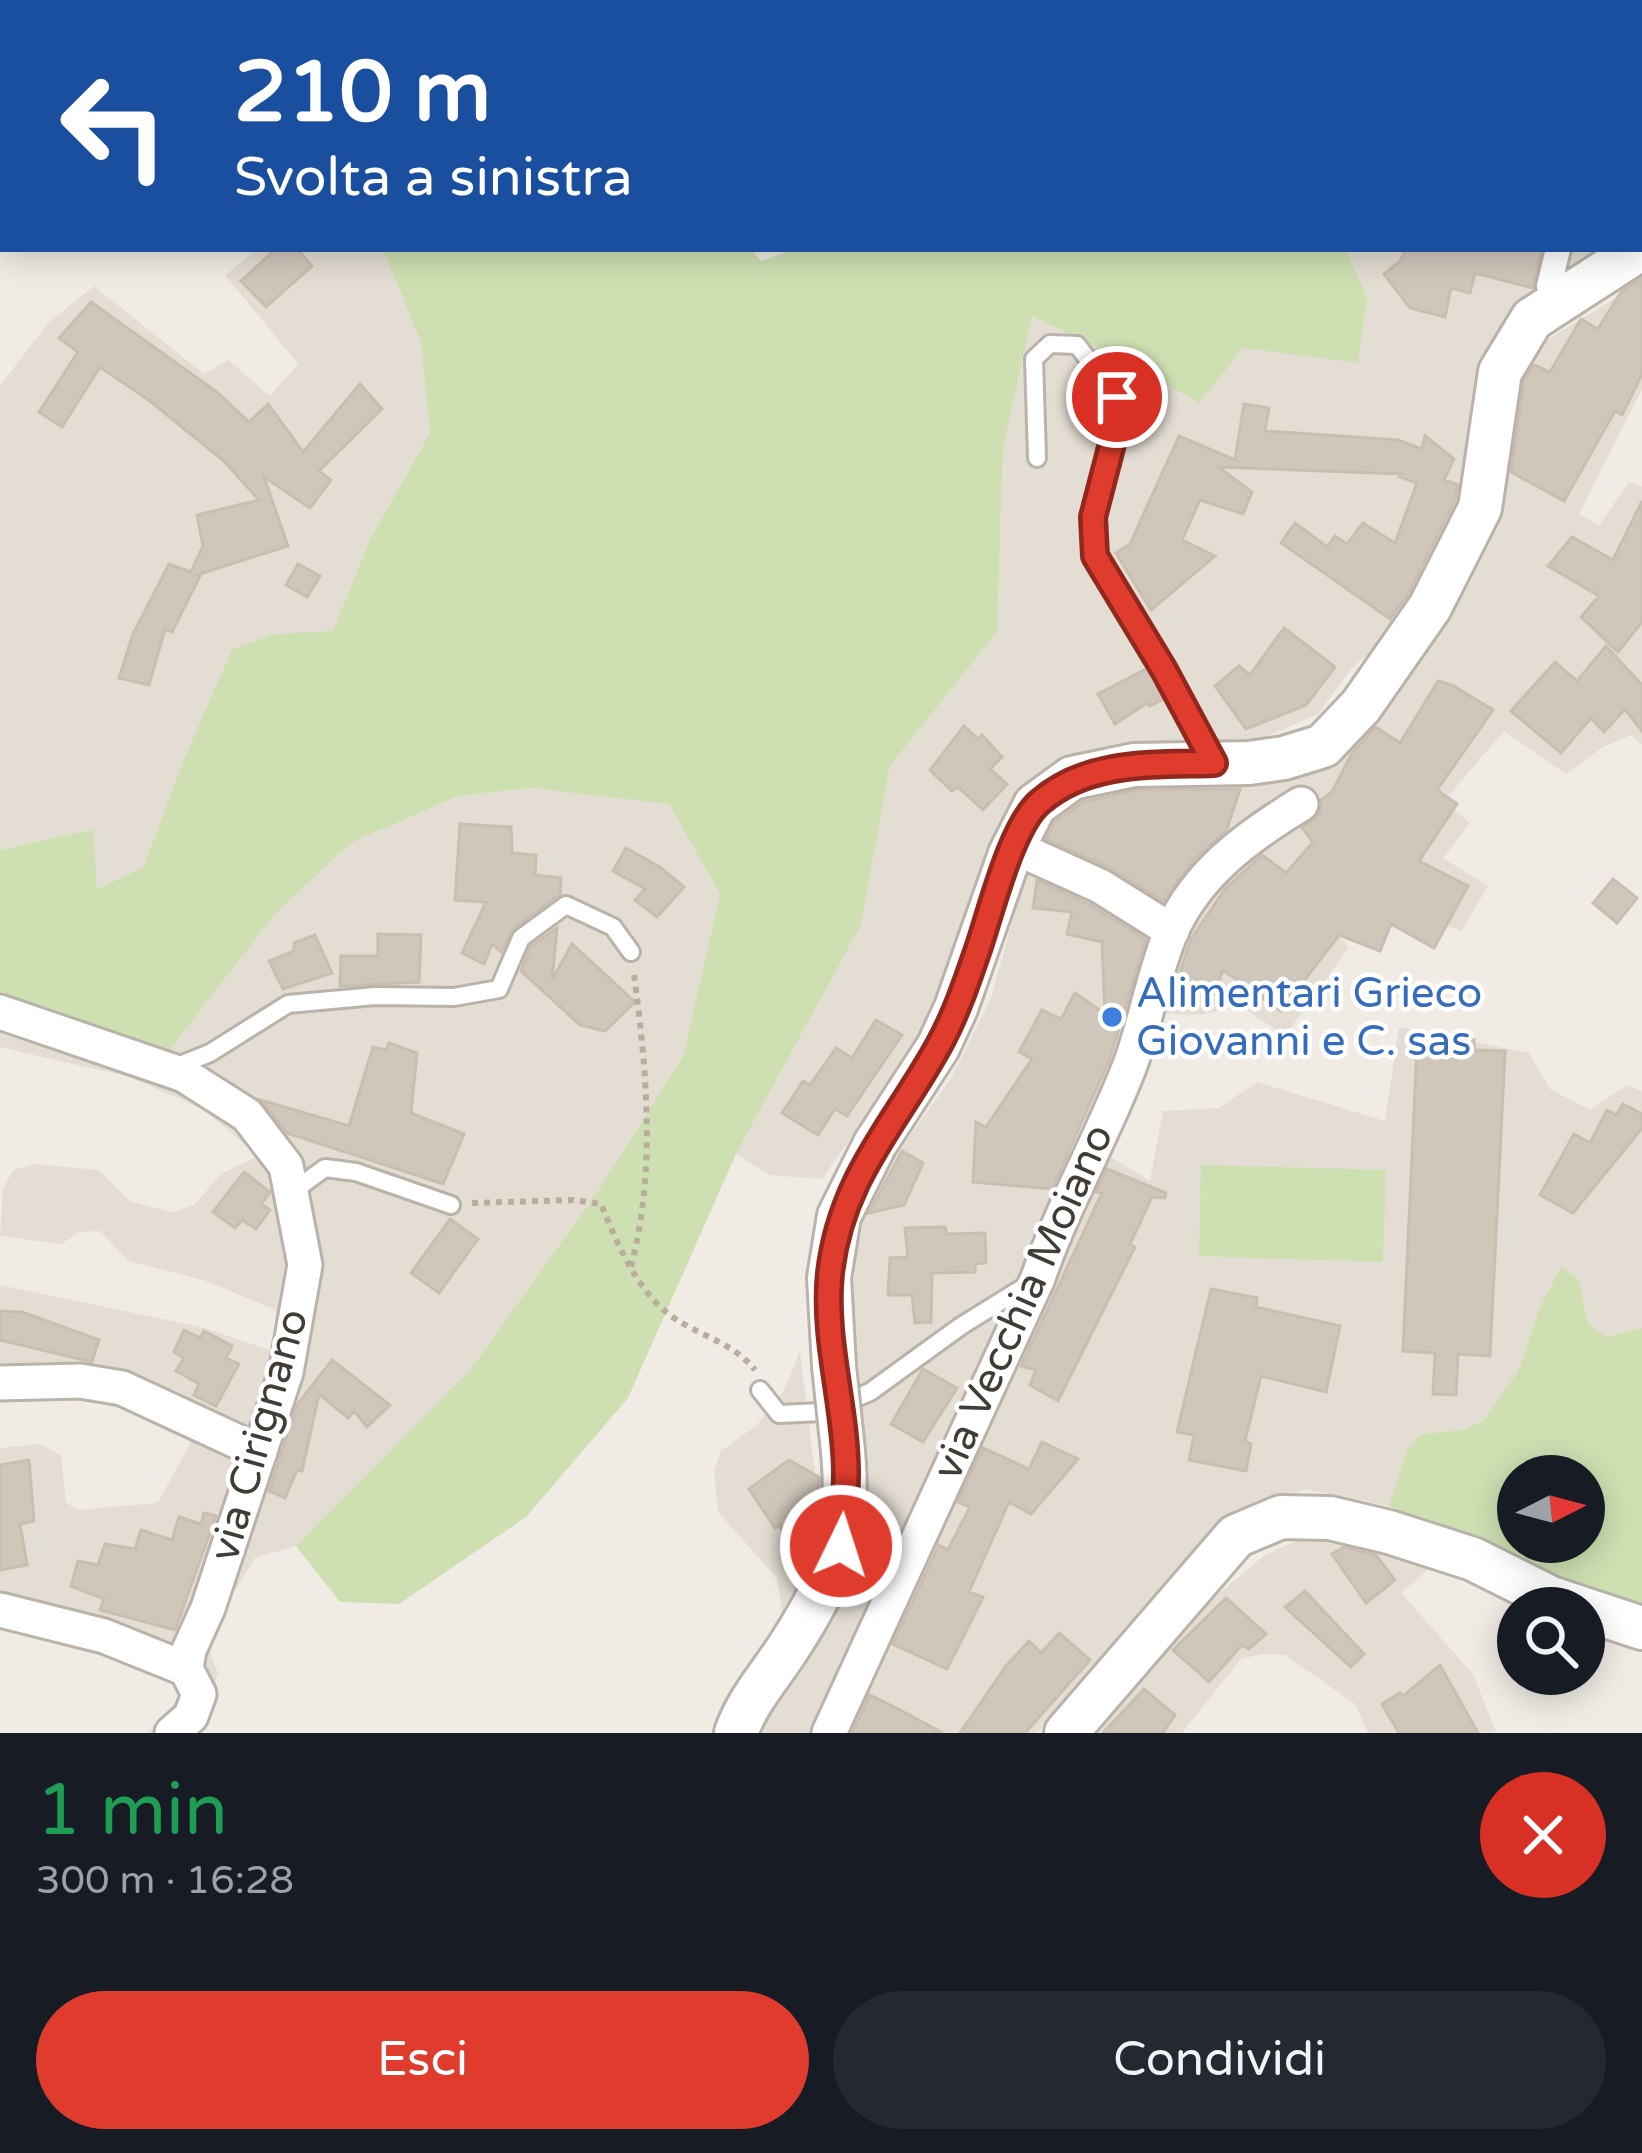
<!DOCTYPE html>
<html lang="it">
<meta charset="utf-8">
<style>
:root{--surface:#171b24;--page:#242831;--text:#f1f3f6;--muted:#9ea1a6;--accent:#df3c2d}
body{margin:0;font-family:"Varela Round",sans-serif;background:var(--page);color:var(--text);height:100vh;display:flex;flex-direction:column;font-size:45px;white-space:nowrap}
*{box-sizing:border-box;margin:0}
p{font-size:39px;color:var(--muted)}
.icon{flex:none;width:66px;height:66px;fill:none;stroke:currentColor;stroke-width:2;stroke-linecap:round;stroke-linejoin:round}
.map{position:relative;height:1733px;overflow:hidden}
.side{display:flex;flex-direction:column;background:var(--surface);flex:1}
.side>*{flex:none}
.top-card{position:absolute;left:0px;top:0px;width:1644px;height:252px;box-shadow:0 6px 30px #0003;background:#1a4fa0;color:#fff;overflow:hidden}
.needle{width:78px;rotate:84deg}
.tools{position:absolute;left:1497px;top:1455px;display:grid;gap:24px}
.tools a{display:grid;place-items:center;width:108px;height:108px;border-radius:50%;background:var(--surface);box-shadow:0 6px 30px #0003;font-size:60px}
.pin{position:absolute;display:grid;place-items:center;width:102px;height:102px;color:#fff;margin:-51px;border:6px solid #fff;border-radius:50%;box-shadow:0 3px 12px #0007}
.me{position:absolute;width:132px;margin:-66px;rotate:4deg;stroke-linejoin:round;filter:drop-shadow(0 0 9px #0008)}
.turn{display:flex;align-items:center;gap:42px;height:252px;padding:0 36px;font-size:54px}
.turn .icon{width:156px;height:156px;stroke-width:2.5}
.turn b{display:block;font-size:84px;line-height:102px}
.round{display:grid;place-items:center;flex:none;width:126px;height:126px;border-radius:63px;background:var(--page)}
.summary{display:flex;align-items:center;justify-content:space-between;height:204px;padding:0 36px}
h1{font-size:72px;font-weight:600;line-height:90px;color:#1e9e55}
.primary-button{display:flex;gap:24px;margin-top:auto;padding:24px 36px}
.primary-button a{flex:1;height:138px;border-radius:72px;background:var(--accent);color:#fff;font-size:48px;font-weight:600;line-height:138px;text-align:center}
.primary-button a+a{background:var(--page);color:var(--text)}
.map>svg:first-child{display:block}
.residential{fill:#e3ddd3}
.green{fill:#cee0b2;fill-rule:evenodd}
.building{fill:#d0c7bc;stroke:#cabeb0;stroke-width:3}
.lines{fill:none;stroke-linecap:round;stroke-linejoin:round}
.service-casing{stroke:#bab3a9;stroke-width:22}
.pedestrian-casing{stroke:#bab3a9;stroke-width:30}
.minor-casing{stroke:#bab3a9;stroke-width:39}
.tertiary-casing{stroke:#bab3a9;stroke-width:48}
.path{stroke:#baad9c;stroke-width:6;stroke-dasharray:6 6;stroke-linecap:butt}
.service{stroke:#fff;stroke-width:16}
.pedestrian{stroke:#fff;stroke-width:24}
.minor{stroke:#fff;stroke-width:33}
.tertiary{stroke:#fff;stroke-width:42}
.tertiary-bridge-casing{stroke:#bab3a9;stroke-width:48;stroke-linecap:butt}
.tertiary-bridge{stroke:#fff;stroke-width:42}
.route-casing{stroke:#91271d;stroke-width:30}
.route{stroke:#df3c2d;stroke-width:21}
.shop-dot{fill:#3f7fe0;stroke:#fff;stroke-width:4.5}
.labels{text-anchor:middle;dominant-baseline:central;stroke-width:9;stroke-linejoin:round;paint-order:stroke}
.shop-label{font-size:42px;fill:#366cbe;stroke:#fff;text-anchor:start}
.street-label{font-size:42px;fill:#413c35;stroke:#fff}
</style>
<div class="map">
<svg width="1642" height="1733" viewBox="0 0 1642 1733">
<rect width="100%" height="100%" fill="#f0ece5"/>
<path class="residential" d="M258,249H383L421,343L430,433L370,539L333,632L274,634L232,649L183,761L143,868L97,889L92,829L0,850V386L49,322L94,286L204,374L228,360L270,396L298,364L225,275Z
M1345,249H1607L1535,295L1508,316L1494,355L1475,504L1392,633L1350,670L1318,714L1254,742L1091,760L951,967L918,1043L822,1179L769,1175L736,1154L861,925L890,766L997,632L1003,449L1032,315L1107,351L1243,347L1366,297Z
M1642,282V389L1579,514L1599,525L1629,482L1642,487V745L1631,735L1603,747L1566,774L1504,731L1444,801L1470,823L1443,858L1488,886L1461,931L1362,894L1333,930L1349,947L1285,1036L1242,1007L1197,1015L1163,1013L1107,1155L1150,1181L1163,1111L1219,1108L1257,1082L1385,1121L1399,1027L1529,1053L1550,1089L1590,1110L1627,1085L1642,1091V1328L1605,1337L1588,1324L1579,1282L1562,1267L1539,1308L1518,1371L1483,1421L1463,1430L1421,1434L1407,1449L1389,1506L1306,1489L1257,1505L1219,1539L1037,1733H755L835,1619L852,1556L846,1261L864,1199L950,1080L991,998L1025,875L1054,825L1068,808L1128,790L1210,789L1287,782L1344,753L1520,374L1537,346Z
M530,788L669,803L720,894L683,1056L598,1191L470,1370L296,1546L255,1558L226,1605L209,1650L218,1673L197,1733H147L185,1695L163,1674L71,1638L0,1624V1448L41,1444L61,1456L66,1502L77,1510L158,1503L191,1442L97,1398L0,1397V1285L205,1328L272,1351L276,1310L206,1281L129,1261L100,1231L79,1232L61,1244L0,1236L3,1189L13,1170L34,1164L99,1170L131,1202L173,1212L194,1205L221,1174L258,1156L203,1109L129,1077L0,1047V991L168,1052L276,913L351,843L458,796Z
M800,1351L815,1474L805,1575L782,1613L777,1578L718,1512L714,1470L721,1451L757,1425L784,1391Z
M1308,1536L1351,1539L1432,1566L1401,1593L1473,1674L1496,1732L1368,1733L1355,1704L1285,1655L1263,1654L1241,1659L1182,1733H1088L1217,1595L1265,1555Z"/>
<path class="green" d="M84,0H915L80,3Z
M383,249H751L761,261L795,249H1345L1367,297L1358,363L1243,348L1199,403L1106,351L1032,316L1003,449L997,632L890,766L861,925L736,1154L628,1398L526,1517L399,1604L340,1602L296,1546L470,1370L598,1191L683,1056L720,894L669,804L530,788L458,796L351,843L276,913L168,1052L0,991V850L93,829L97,889L143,868L183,761L232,649L274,634L333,631L370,539L430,433L421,343Z
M1201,1165L1386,1170L1383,1262L1199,1256Z
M1562,1266L1579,1281L1588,1324L1606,1337L1642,1328V1608L1591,1597L1389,1506L1407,1449L1421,1434L1463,1430L1483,1421L1518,1371L1539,1308ZM1518,1476H1584V1542H1518Z"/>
<path class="building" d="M276,249H297L312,266L266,307L241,281Z
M1406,249H1541L1533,288L1475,273L1470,293L1451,288L1445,317L1410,308L1384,274L1400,261Z
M1642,278V374L1622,415L1615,411L1564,501L1511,472L1524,381L1534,365L1550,372L1581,319L1598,329L1621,292Z
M91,302L218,393L249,422L268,404L303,452L360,384L382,409L319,471L331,480L310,508L264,477L288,546L196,575L200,576L172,632L165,629L149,685L119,678L133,634L169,564L191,572L203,546L197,515L259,500L225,462L150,401L100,367L62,427L39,412L78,352L59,338Z
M1244,404L1269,408L1265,431L1398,440L1422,449L1425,436L1454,459L1444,480L1458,485L1455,500L1408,594L1390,619L1281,543L1295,523L1327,547L1335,536L1347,544L1363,523L1395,543L1417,483L1400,477L1402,474L1218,467L1252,492L1243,514L1200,500L1182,540L1215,556L1151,610L1116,553L1130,544L1179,436L1235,460Z
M1642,501V622L1618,652L1581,617L1599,596L1548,566L1572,537L1613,560Z
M298,564L320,576L307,597L286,585Z
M1284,628L1335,667L1306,705L1246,729L1215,686L1239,666L1250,675Z
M1606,646L1642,685V731L1625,709L1604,732L1591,718L1561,753L1511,711L1555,662L1577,681Z
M1148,668L1165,698L1150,706L1147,703L1115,724L1098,694Z
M1438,681L1452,685L1493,710L1437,790L1457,804L1419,861L1468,886L1434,948L1391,924L1380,951L1339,935L1281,1011L1223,970L1214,994L1197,987L1195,1002L1172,997L1191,939L1225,889L1262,855L1286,873L1313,842L1302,828L1319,815L1321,800L1332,792L1352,753L1376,727L1400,743Z
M964,726L978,739L982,735L1002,757L990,769L1007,784L983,810L958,787L952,791L930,770Z
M1240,789L1227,829L1193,861L1163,901L1109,867L1046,839L1055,822L1083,802L1137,790Z
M460,824L511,827L512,853L536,855L535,875L561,878L560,894L513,929L501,952L492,944L484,964L462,953L486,902L455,900Z
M626,848L660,867L684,887L657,917L635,900L645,889L613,871Z
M1613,879L1637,898L1617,923L1593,903Z
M1037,880L1090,905L1146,939L1110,1058L1052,1189L973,1182L976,1122L986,1127L1032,1059L1019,1052L1042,1010L1061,1019L1075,993L1105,1014L1102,942L1067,934L1072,912L1033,908Z
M557,928L552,980L572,944L635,1002L605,1031L580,1025L521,971L531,946Z
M378,934L421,935L419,982L340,986L341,956H378Z
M315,935L332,973L283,989L269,961L294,951V943Z
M876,1020L902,1035L847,1116L835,1109L818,1135L782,1113L803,1081L810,1085L836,1048L852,1058Z
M1450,1039L1474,1040V1050L1505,1051L1490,1356L1458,1354L1456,1395L1433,1394L1435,1353L1403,1351L1417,1046L1450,1048Z
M389,1043L417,1053L411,1113L464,1134L443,1184L287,1133L261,1100L349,1126L373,1047L386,1050Z
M1623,1104L1642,1114V1128L1573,1213L1540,1195L1574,1134L1590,1143L1607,1110L1616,1115Z
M902,1151L923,1163L904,1205L869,1213Z
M1107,1169L1166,1193L1165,1198L1152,1197L1130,1244L1135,1247L1058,1401L1030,1385L1036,1370L1021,1366L1102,1193L1096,1192Z
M244,1172L270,1192L261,1204L270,1210L256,1229L242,1220L235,1228L213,1212Z
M450,1219L478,1239L439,1293L411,1273Z
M945,1227L947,1234L985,1233L986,1263L975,1264V1272L932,1273L931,1322L915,1323L912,1295H888L890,1258L908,1257L905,1228Z
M1211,1289L1257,1298L1256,1307L1340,1326L1326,1392L1261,1376L1245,1441L1251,1444L1246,1471L1189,1460L1194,1435L1177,1432Z
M0,1311L22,1312L99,1340L92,1362L0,1340Z
M184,1330L200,1338L204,1331L232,1346L226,1358L239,1364L216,1406L194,1395L199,1384L176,1371L184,1358L174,1352Z
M332,1360L390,1405L367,1427L354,1411L348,1418L319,1394L302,1471L297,1470L285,1498L269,1491L297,1405Z
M923,1369L957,1388L923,1442L891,1424Z
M1042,1442L1078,1459L1031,1514L1009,1502L969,1592L983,1597L947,1669L893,1644L939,1545L948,1550L970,1507L958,1502L983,1448L1029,1469Z
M29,1460L34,1521L20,1524L27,1565L0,1570V1465Z
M789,1460L819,1477V1493L818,1509L785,1534L779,1525L775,1528L749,1489Z
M204,1513L216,1516L175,1630L100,1610L104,1599L71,1586L78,1561L98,1565L105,1544L135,1549L141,1530L172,1540L179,1517L201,1524Z
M874,1546L889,1553L877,1579L858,1567Z
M1344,1547L1376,1555L1395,1580L1366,1603L1332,1554Z
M1305,1591L1364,1654L1351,1667L1285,1607Z
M1226,1598L1266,1634L1249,1649L1242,1645L1209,1682L1173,1650Z
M1059,1633L1090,1660L1025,1733H960L1006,1666L1029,1641L1041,1653Z
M1440,1665L1478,1733H1399L1382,1704L1400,1693L1403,1696Z
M1144,1689L1175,1715L1163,1733H1103Z
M870,1695L900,1710L943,1733H852Z"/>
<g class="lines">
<g class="service-casing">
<path id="service" d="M1037,458L1034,359L1050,344L1077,345L1117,397L1120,407L1093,517L1095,556L1164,670L1214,763
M170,1069L210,1053L288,1004L375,996L454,997L499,989L521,938L566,905L613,927L631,952
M292,1192L325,1168L356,1172L451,1205
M760,1390L779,1414L822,1412L870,1392L961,1326L1032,1282"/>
</g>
<g class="pedestrian-casing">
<path id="pedestrian" d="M1549,286L1558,249"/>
</g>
<g class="minor-casing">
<path id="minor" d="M1622,3L1625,0
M1014,847L1100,886L1172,931
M0,1012L184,1075L247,1115L286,1166L305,1265L286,1372L208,1608L189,1650L186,1669L199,1694L191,1716L172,1733
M0,1383L80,1381L122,1388L260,1452
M0,1610L104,1636L186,1669
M829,1733L1038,1278C1063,1205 1102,1138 1130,1065C1146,1022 1153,975 1171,932C1196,874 1248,836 1301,804"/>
</g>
<g class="tertiary-casing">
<path id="tertiary" d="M834,1366L829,1278L839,1216L875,1144L938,1047L956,1008L1010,854L1035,805L1072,778L1134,765L1249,763L1284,758L1323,746L1361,706L1430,607L1480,508L1500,372L1532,319L1642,248
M1584,1609L1642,1628
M736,1733C748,1699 771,1675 790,1645C840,1567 852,1525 841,1432
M1066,1733L1236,1536L1281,1517L1330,1518L1389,1532L1473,1559L1551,1598L1581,1608"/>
</g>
<path class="path" d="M472,1203L573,1200L601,1204C618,1245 638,1295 677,1320C704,1337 736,1345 755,1370
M631,1267C656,1170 647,1073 634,974"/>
<use href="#service" class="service"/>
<use href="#pedestrian" class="pedestrian"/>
<use href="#minor" class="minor"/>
<use href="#tertiary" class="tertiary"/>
<g class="tertiary-bridge-casing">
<path id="tertiary-bridge" d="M834,1366L841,1432"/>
</g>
<use href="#tertiary-bridge" class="tertiary-bridge"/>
</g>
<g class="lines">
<g class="route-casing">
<path id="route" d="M841,1546C843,1522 846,1497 846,1473C846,1407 823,1340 830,1273C841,1177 895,1125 939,1045C955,1016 966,984 977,952C990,915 1011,826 1040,802C1088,760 1154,765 1214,763L1164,670L1095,556L1093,517L1119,417L1117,397"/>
</g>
<use href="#route" class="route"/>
</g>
<circle class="shop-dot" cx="1112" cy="1017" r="12"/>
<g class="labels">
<g class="shop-label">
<text x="1136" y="993">Alimentari Grieco<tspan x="1136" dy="48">Giovanni e C. sas</tspan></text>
</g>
<g class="street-label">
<text transform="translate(1023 1302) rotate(-66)">via Vecchia Moiano</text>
<text transform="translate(259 1435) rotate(-74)">via Cirignano</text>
</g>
</g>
</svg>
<div class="tools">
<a><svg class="needle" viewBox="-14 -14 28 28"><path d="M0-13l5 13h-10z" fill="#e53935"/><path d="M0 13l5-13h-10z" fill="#9ea1a6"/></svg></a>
<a><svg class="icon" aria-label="search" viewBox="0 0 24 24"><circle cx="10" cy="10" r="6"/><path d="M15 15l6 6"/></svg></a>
</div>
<div class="pin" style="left:1117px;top:397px;background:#d93025"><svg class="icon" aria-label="arrive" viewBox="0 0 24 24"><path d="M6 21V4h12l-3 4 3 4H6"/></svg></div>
<svg class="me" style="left:841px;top:1546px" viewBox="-20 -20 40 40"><circle r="17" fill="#df3c2d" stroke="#fff" stroke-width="3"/><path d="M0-11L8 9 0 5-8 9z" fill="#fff"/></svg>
<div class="top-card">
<div class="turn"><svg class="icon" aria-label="left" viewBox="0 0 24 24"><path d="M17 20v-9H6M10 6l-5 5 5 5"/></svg><div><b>210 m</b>Svolta a sinistra</div></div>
</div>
</div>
<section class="side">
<div class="summary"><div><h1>1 min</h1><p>300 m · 16:28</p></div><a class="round" style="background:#d93025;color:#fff"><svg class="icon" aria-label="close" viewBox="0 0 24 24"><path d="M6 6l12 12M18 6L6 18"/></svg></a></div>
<div class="primary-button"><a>Esci</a><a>Condividi</a></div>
</section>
